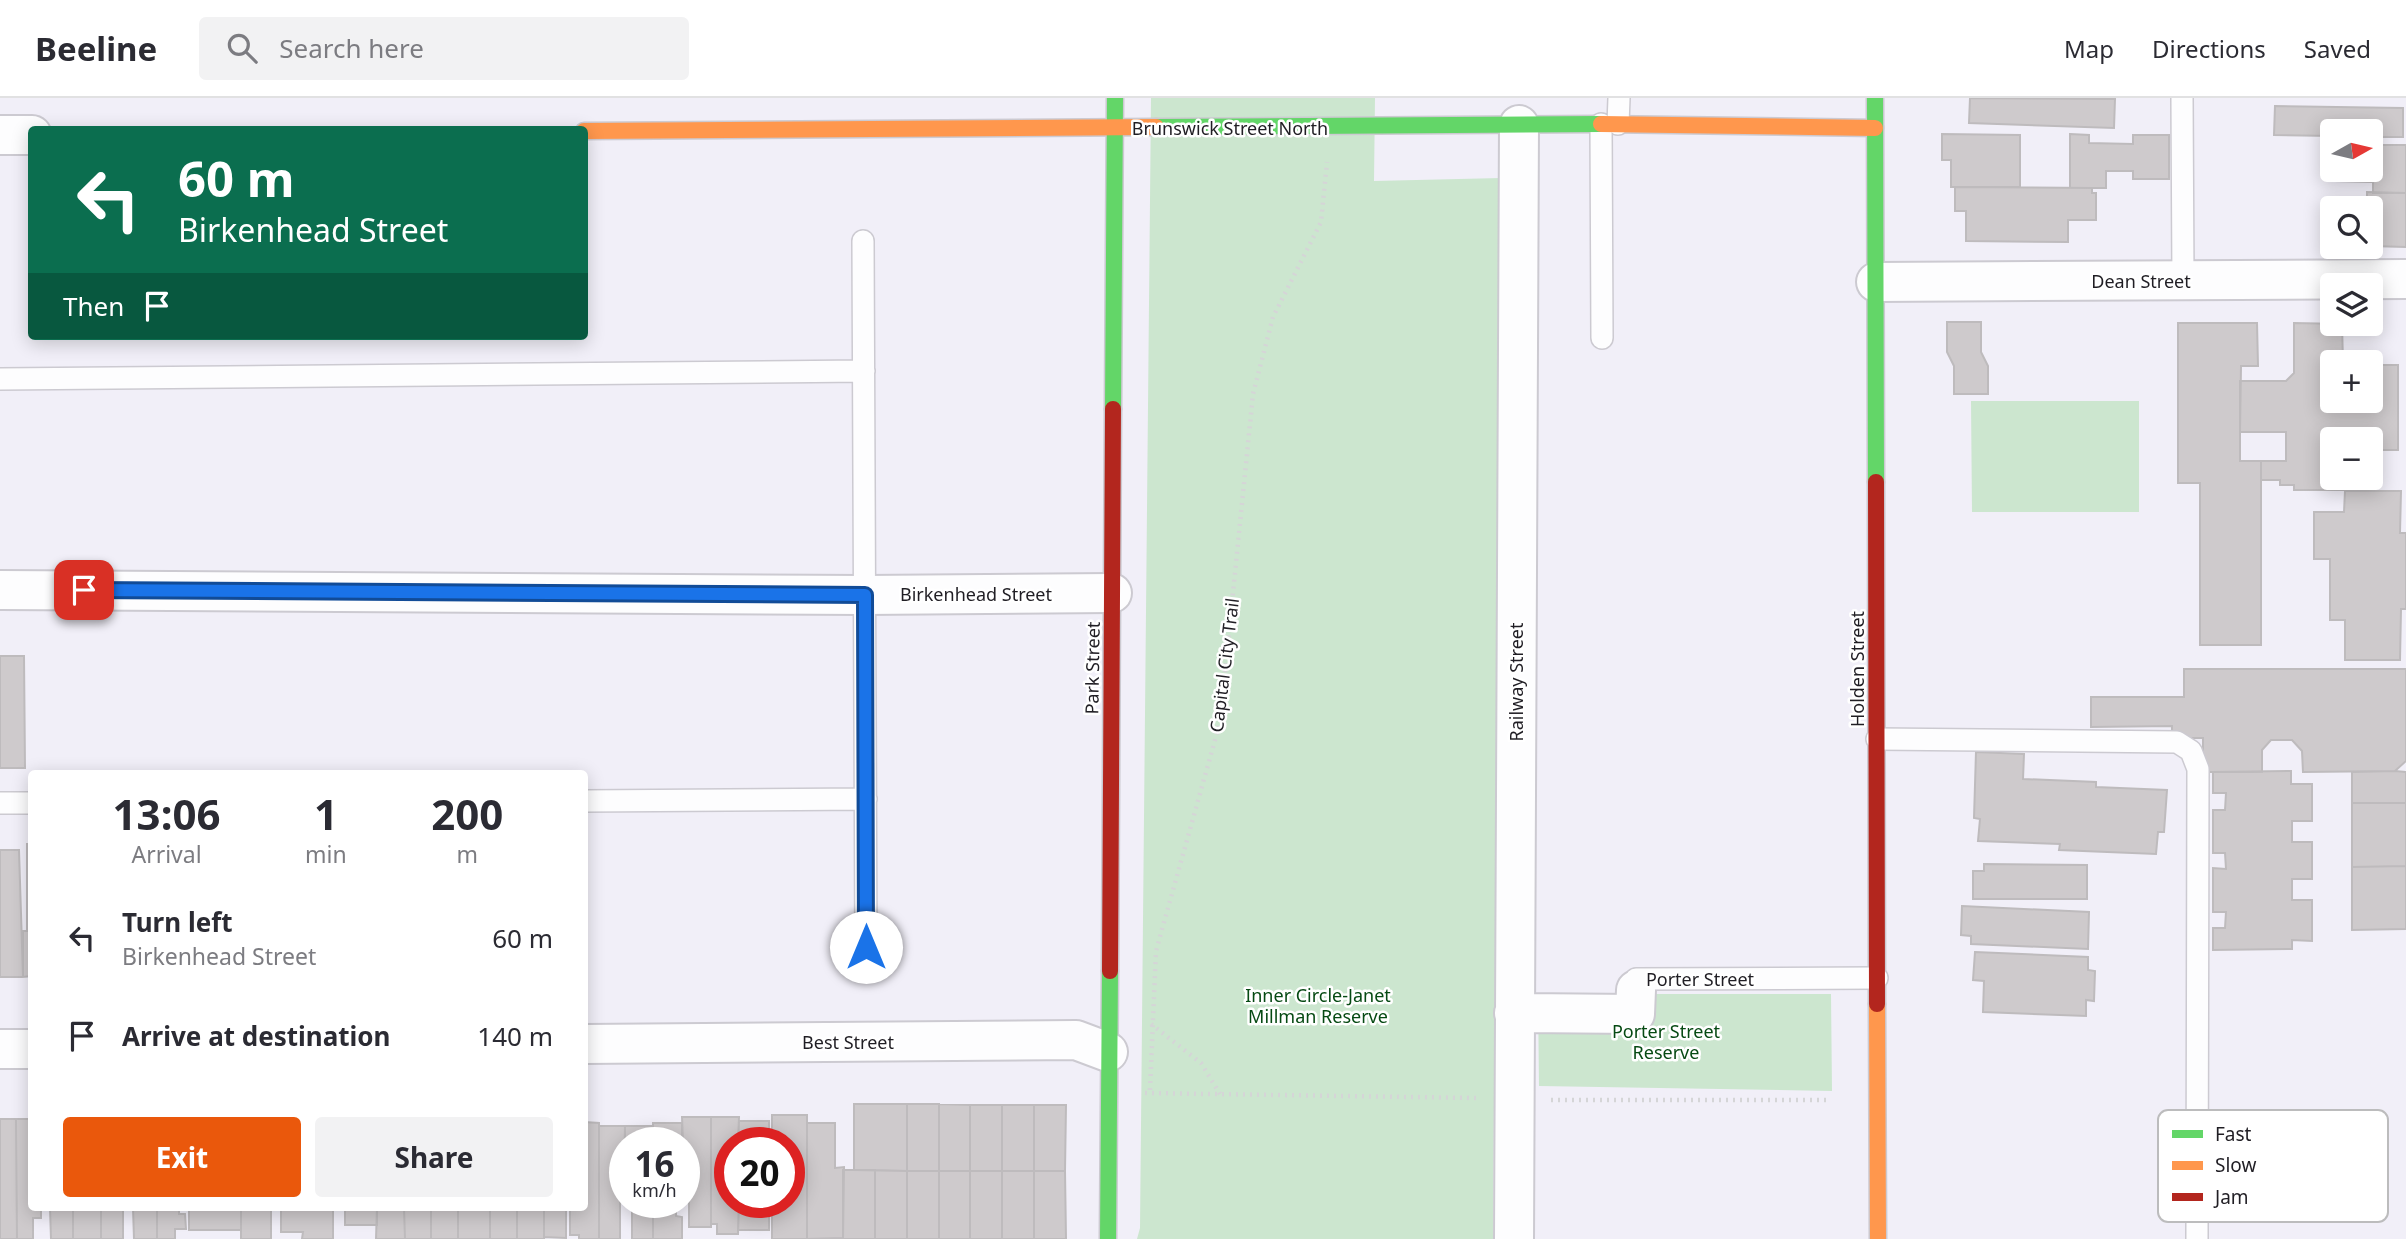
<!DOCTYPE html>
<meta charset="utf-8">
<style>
:root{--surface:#fff;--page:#f2f2f3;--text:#2b2b33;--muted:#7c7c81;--line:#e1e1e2;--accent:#ea580c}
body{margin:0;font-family:"Noto Sans",sans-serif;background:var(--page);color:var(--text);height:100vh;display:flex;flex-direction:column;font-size:26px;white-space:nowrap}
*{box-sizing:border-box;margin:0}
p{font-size:23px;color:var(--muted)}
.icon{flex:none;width:38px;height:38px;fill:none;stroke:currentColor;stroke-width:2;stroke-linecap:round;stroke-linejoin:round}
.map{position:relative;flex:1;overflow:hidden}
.drawer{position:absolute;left:28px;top:672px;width:560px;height:441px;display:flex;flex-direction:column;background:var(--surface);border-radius:7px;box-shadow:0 4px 18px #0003}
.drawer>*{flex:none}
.banner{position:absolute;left:28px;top:28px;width:560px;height:214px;border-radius:7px;box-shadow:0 4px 18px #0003;background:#0b6e4f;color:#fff;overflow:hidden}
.needle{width:46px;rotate:82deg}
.buttons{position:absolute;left:2320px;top:21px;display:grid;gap:14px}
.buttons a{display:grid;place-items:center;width:63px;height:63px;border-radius:7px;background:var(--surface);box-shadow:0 4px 18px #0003;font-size:35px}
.speed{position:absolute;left:609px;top:1029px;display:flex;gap:14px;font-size:35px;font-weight:700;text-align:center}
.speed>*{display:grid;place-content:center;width:91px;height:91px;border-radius:50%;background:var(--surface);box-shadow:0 4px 18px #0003;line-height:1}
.speed small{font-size:18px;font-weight:400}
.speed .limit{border:10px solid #d22;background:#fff;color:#111}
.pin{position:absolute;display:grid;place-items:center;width:60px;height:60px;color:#fff;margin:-30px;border-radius:14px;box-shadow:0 4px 10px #0006}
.me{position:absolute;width:77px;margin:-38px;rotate:0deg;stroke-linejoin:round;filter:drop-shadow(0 0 5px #0008)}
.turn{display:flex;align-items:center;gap:24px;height:147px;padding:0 35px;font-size:32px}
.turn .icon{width:91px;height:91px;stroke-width:2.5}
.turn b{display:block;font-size:49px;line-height:60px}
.then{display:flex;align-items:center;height:66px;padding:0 35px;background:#0003;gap:14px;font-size:26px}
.eta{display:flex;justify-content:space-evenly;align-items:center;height:119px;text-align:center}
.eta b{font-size:42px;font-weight:700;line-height:49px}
.action{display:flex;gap:14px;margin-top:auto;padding:14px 35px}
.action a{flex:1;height:80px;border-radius:7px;background:var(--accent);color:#fff;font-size:28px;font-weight:700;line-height:80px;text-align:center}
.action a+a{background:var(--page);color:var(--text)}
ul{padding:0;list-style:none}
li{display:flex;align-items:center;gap:21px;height:98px;padding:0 35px}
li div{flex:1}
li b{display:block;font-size:26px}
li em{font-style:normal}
header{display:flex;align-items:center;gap:42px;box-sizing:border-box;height:98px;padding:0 35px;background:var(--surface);border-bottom:2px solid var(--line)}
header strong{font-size:33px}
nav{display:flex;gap:38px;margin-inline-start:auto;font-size:24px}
.search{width:490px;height:63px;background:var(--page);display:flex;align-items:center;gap:18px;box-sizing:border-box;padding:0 24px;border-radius:7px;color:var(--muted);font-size:26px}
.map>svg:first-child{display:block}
.green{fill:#cce6cf}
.building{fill:#cecacc;stroke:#bebbbd;stroke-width:2}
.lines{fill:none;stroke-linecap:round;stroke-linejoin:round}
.lane-casing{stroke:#cccad1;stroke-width:24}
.street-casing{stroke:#cccad1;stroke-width:42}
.fast-casing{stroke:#cccad1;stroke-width:19}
.slow-casing{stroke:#cccad1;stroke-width:19}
.jam-casing{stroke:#cccad1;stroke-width:19}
.path{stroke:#d5d5d7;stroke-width:4.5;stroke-dasharray:2 5;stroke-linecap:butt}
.lane{stroke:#fdfdfe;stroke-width:21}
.street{stroke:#fdfdfe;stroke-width:38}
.fast{stroke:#63d668;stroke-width:16}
.slow{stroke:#ff974d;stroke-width:16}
.jam{stroke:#b3261e;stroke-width:16}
.route-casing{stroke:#114b97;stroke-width:18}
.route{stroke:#1a73e8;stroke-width:12}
.labels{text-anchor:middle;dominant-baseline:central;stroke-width:5;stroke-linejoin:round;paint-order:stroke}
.street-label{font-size:18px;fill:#201e24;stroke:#fff}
.park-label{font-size:18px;fill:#064a13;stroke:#fff}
.key{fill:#fff;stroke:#bcbcbd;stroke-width:2}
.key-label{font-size:19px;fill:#201e24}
</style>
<header>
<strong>Beeline</strong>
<div class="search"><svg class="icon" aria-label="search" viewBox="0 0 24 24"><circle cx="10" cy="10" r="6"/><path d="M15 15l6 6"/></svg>Search here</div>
<nav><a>Map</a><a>Directions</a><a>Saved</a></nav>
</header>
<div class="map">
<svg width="2406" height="1141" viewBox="0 0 2406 1141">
<rect width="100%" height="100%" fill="#f1eff8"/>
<path class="green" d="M1151,0H1375L1374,83L1501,80L1493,1141H1137L1140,1130Z
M1971,303H2139V414H1972Z
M1538,896H1831L1832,993L1539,988Z"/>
<path class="building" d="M1970,0L2115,1L2114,30L1969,25Z
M2275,8L2403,10V39H2371V33H2333V38L2274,37Z
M1942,36L2020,37V89H1951V62H1942Z
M2070,36L2089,37V45L2133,46V37H2169V81H2133V73H2106V90H2070Z
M2373,47H2406V95H2373V84L2335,83V72H2371Z
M1955,89L2092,90V95H2096V122H2068V144L1966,143V113H1955Z
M2367,94L2406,95V149L2371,148V110H2367Z
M2330,111H2333V148H2330Z
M1947,224H1981V254L1988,268V296H1954V268L1947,254Z
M2178,225H2257L2258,268H2241L2240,334V363H2261V547H2200V385H2178Z
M2294,225L2342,226L2343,264H2333V303H2371V267H2398V352H2371V341H2333V380H2343V392H2294V387H2280V382H2261V363H2286V334H2240V283H2286L2294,275Z
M2345,393H2401L2400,435H2406V511H2401L2400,562H2345V522H2330V461H2314V414H2344Z
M0,558H24L25,670H0Z
M2184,571H2406V663L2395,673L2303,674L2302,653L2292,642H2271L2262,652V674H2203V640H2172V628L2091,629V599H2184Z
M1976,654L2024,656L2023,681L2096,684V689L2167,692L2164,734H2158L2156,756L2059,752L2060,746L1978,743L1980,721L1974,720Z
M2291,673V686H2312V723H2292V744H2312V781H2292V802H2312V843L2292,842V851L2213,852V830H2225L2226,814H2213V770L2226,771L2225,755H2213V712H2225L2226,695H2213V674Z
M2395,673L2406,674V705H2352V674Z
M2352,705H2406V768L2352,769Z
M27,746H32V878L23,879V833H27Z
M0,752H19L23,879H0Z
M1984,766L2087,767V801H1973V773H1984Z
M2406,768V831L2352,832V769Z
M1962,808L2089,814L2088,851L1971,846V838L1961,837Z
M1975,854L2088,859V872L2095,873L2094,903L2086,902V918L1983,914L1984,883L1973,882Z
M854,1006H907V1073L854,1072Z
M907,1006H939V1073H907Z
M939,1006L970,1007V1073H939Z
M970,1007H1002V1073H970Z
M1002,1007H1034V1073H1002Z
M1034,1007H1066L1065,1073H1034Z
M772,1017H807V1141H772V1104H789V1045H772Z
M682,1019H711V1129H689V1068H684Z
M711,1019H739L738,1045H730V1104H739L738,1136H717V1126H711Z
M0,1021H16L17,1141H0Z
M16,1021H32V1110H41V1120H33V1141H17Z
M739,1023H769V1045H738Z
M584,1024L599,1025V1141H579V1137H570V1110H584Z
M653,1025H682V1045H653Z
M807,1025H835V1070L844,1069L843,1140L807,1141Z
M599,1028H625L624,1074H620V1141H599Z
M625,1028H653V1045H625V1074Z
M843,1072H875V1141H843Z
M875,1072L907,1073V1141H875Z
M907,1073H939V1141H907Z
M939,1073H970V1141H939Z
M970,1073H1002V1141H970Z
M1002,1073H1034V1141H1002Z
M1034,1073H1065L1066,1141H1034Z
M632,1104H653V1141H632Z
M653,1104H676V1118L682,1119V1141H653Z
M739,1104H769V1132H738Z
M50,1110H73V1141H51Z
M73,1110H101V1141H73Z
M101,1110H123V1141H101Z
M133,1110H157V1141H134Z
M157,1110H179V1116H185L186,1131H175V1141H157Z
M189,1110H241V1132H189Z
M241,1110H271V1141H241Z
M281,1110H333V1141H302L303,1134H281Z
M345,1110H377V1127H345Z
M377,1110H404L405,1141H376Z
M404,1110H431V1141H405Z
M431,1110H458V1141H431Z
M458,1110H490V1141H458Z
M490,1110H517V1141H490Z
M517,1110H544V1141H517Z
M544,1110H566V1140L544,1139Z"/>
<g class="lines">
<g class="lane-casing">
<path id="lane" d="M2182,0L2183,183
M1601,26L1602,240
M1618,26L1619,0
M863,143L866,849
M0,281L864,273
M1877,641L2177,644L2191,653L2198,671L2197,1141
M584,703L866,701
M0,705H32
M1636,892V881L1877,880"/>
</g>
<g class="street-casing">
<path id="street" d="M0,37H32
M1876,184L2406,181
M0,492L865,497L1112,495
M1514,915L1635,916L1636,892
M584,946L1076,942L1108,954
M0,951H32
M1514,1141L1519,27"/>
</g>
<g class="fast-casing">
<path id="fast" d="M1875,0L1876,384
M1156,29L1601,26
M1113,311L1115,0
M1108,1141L1110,873"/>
</g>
<g class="slow-casing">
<path id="slow" d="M1601,26L1875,30
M584,33L1156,29
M1877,906L1878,1141"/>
</g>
<g class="jam-casing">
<path id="jam" d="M1876,384L1877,906
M1110,873L1113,311"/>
</g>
<path class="path" d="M1151,926L1201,965L1220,996
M1150,992L1156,853L1220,624L1253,296L1273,219L1321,124L1327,64
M1145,995L1476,1000
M1551,1002H1827"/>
<use href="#lane" class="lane"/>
<use href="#street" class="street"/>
<use href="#fast" class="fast"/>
<use href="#slow" class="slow"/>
<use href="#jam" class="jam"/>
</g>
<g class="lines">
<g class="route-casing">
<path id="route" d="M84,492L865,497L866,849"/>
</g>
<use href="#route" class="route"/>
</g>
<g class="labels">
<g class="street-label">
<text x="1230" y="30">Brunswick Street North</text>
<text x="2141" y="183">Dean Street</text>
<text x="976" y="496">Birkenhead Street</text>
<text transform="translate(1224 567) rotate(-83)">Capital City Trail</text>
<text transform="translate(1092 570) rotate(-89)">Park Street</text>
<text transform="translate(1857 571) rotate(-90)">Holden Street</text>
<text transform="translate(1516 584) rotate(-90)">Railway Street</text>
<text x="1700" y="881">Porter Street</text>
<text x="848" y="944">Best Street</text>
</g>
<g class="park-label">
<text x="1318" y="897">Inner Circle-Janet<tspan x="1318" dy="21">Millman Reserve</tspan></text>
<text x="1666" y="933">Porter Street<tspan x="1666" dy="21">Reserve</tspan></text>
</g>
</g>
<rect x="2158" y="1012" width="230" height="112" rx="10" class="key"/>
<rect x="2172" y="1032" width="31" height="8" fill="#63d668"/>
<rect x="2172" y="1063" width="31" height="9" fill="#ff974d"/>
<rect x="2172" y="1095" width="31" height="8" fill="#b3261e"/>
<g class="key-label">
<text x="2215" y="1043">Fast</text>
<text x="2215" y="1074">Slow</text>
<text x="2215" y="1106">Jam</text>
</g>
</svg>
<div class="buttons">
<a><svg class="needle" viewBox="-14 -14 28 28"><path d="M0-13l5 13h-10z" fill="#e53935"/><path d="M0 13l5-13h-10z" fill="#7c7c81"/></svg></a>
<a><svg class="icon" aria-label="search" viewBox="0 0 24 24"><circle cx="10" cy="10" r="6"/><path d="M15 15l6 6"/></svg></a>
<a><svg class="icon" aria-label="layers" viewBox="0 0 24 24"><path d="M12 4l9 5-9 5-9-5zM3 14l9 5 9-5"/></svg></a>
<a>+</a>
<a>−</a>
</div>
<div class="speed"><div>16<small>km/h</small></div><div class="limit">20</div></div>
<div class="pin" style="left:84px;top:492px;background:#d93025"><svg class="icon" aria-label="arrive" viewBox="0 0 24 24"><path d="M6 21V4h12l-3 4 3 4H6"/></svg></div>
<svg class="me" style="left:866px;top:849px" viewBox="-20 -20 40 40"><circle r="19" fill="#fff"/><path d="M0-13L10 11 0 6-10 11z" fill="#1a73e8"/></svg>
<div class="banner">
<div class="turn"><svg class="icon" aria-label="left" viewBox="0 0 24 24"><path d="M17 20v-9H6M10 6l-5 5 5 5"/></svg><div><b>60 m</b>Birkenhead Street</div></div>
<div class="then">Then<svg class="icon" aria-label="arrive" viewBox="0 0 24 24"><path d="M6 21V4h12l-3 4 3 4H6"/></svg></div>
</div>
<section class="drawer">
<div class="eta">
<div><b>13:06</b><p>Arrival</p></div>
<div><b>1</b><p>min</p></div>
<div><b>200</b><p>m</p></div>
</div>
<ul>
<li><svg class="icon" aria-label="left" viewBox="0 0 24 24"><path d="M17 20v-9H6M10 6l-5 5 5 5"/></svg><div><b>Turn left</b><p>Birkenhead Street</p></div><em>60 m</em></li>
<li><svg class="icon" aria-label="arrive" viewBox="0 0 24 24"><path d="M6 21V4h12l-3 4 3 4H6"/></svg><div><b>Arrive at destination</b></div><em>140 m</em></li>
</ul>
<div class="action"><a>Exit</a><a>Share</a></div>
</section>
</div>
